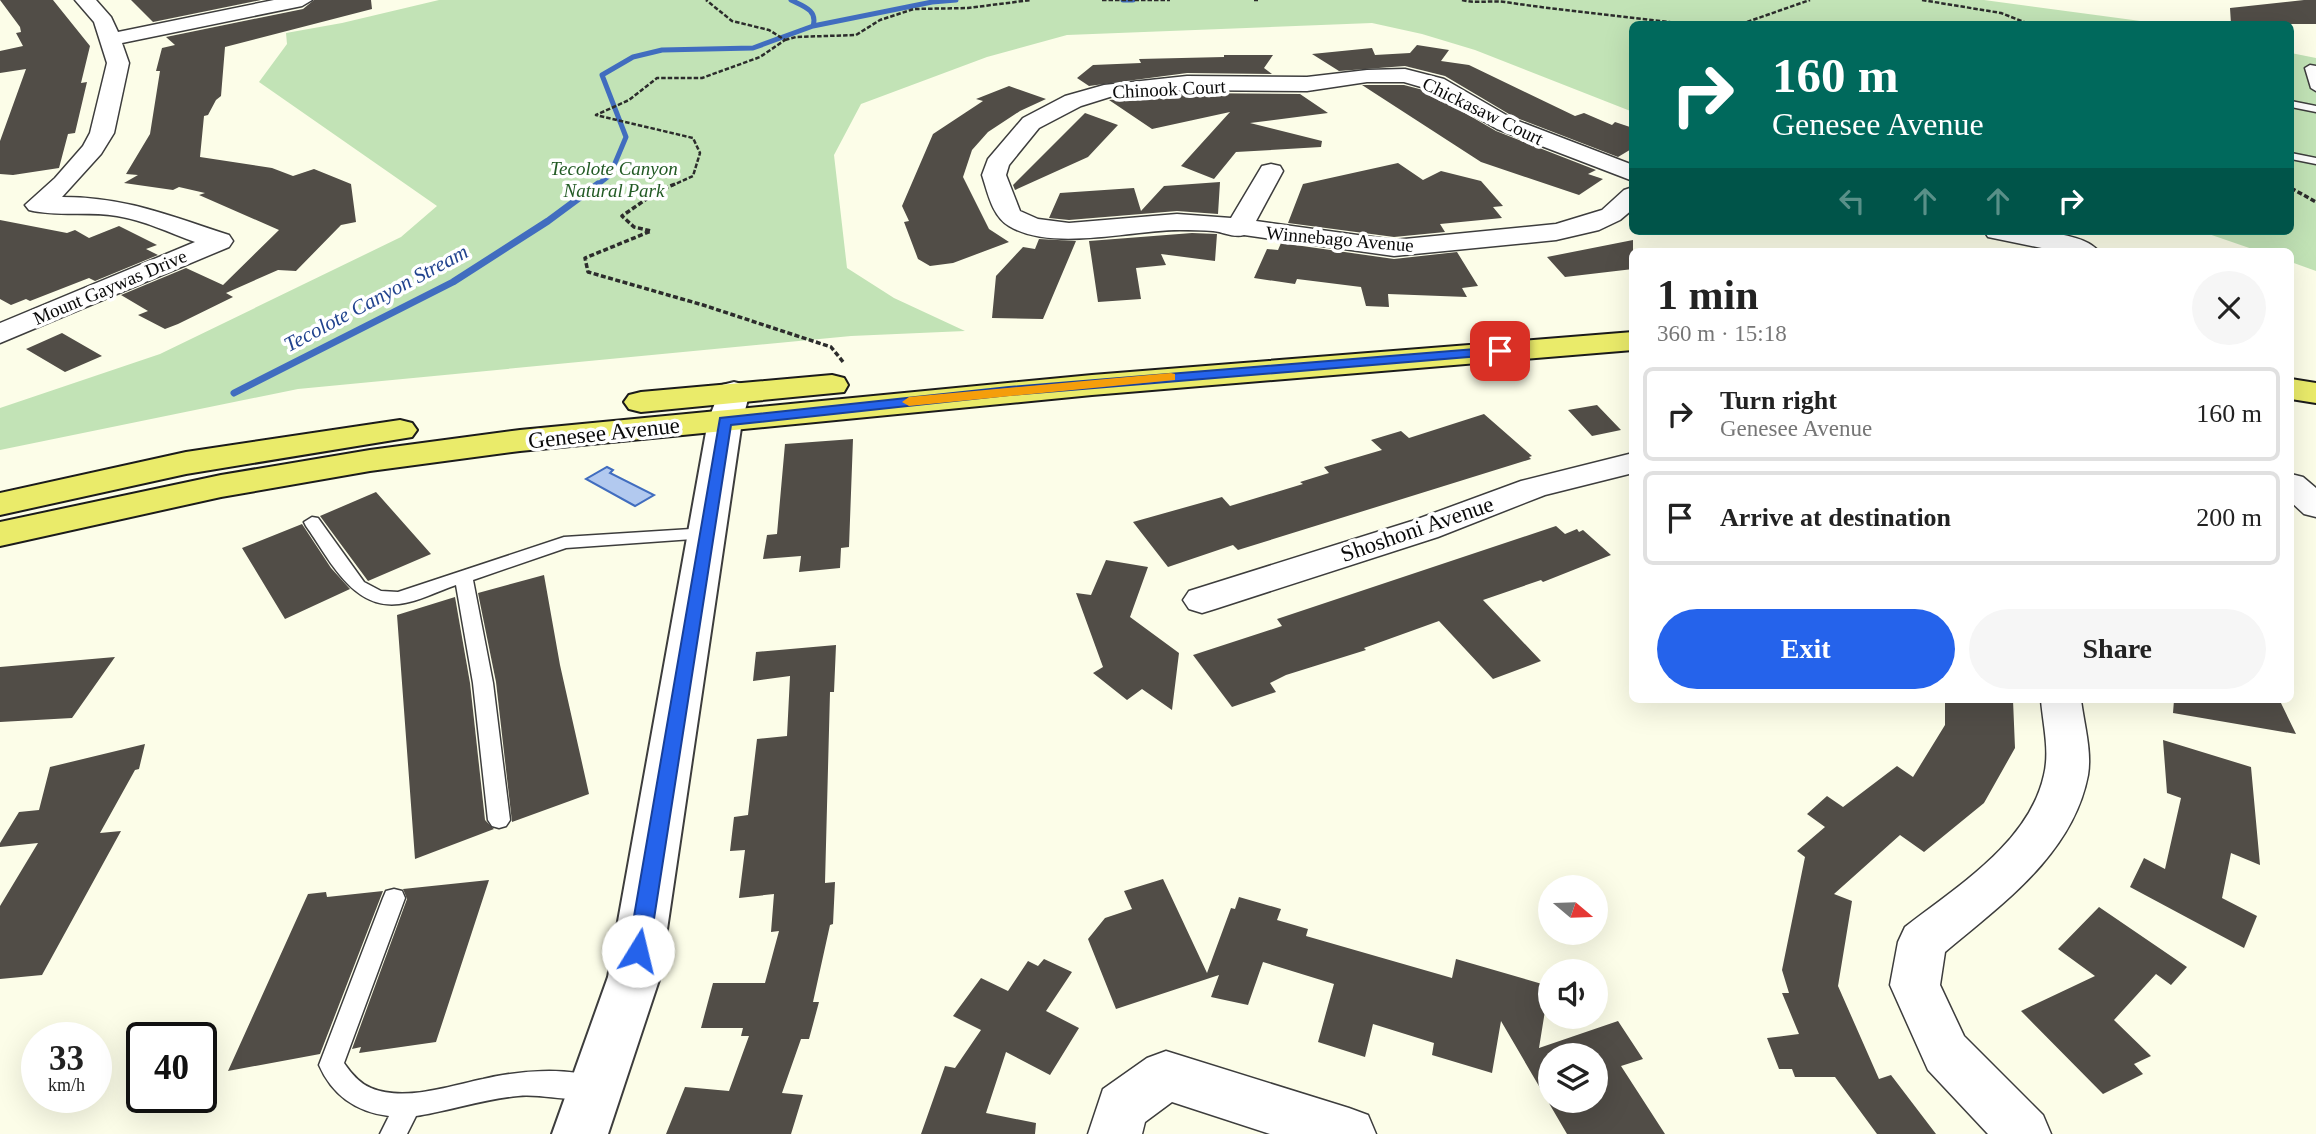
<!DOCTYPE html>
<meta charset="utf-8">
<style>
:root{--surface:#fff;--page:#f6f6f6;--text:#222;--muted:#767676;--line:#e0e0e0;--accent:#2563eb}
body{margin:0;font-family:Georgia,serif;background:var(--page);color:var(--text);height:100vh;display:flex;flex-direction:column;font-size:26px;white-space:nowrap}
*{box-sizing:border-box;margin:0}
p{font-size:23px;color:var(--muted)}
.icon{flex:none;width:38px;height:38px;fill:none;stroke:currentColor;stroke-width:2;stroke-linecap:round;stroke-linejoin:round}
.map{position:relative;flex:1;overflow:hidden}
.details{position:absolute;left:1629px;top:248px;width:665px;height:455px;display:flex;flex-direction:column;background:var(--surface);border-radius:10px;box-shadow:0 7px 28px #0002}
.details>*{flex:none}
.guide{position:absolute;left:1629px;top:21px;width:665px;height:214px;border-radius:10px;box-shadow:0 7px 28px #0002;background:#00695c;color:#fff;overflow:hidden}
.needle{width:46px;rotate:109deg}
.fabs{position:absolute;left:1538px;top:875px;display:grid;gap:14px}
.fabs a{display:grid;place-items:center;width:70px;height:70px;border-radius:50%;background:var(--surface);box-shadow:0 7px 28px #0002;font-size:35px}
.speed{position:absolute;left:21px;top:1022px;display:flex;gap:14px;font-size:35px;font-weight:700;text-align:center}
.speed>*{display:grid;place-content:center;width:91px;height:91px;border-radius:50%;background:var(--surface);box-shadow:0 7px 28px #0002;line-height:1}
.speed small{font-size:18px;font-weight:400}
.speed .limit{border:4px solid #111;border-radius:10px;background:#fff;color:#111}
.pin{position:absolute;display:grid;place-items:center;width:60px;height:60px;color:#fff;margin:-30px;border-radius:14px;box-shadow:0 4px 10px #0006}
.me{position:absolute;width:77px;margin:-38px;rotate:9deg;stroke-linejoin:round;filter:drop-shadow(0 0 5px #0008)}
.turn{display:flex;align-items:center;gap:24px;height:147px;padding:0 28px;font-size:32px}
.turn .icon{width:91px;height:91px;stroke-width:2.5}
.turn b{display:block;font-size:49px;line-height:60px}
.lanes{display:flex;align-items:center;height:66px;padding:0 28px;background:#0003;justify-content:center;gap:35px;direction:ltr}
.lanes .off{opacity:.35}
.round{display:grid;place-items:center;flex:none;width:74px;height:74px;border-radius:37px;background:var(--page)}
.summary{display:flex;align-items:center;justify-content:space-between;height:119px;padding:0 28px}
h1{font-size:42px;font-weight:700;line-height:52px}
.primary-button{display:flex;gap:14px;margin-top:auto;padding:14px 28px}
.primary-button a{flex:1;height:80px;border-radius:42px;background:var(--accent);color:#fff;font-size:28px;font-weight:700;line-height:80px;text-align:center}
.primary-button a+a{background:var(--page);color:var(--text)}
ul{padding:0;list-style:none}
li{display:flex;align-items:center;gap:21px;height:94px;margin:0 14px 10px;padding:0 14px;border:4px solid var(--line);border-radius:10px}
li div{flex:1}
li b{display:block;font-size:26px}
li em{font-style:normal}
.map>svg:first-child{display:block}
.green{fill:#c2e3b6}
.water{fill:#b2c9ef;stroke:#416dbf;stroke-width:2}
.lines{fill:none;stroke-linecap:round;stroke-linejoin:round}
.stream-far1{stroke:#416dbf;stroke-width:5}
.stream{stroke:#416dbf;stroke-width:7}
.building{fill:#514d47;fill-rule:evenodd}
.service-casing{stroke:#3d3d3d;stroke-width:3}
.minor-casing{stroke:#3d3d3d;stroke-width:3}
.tertiary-casing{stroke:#3d3d3d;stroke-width:4}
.primary-casing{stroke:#1b1b1b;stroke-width:4}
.path-far1{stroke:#2c2c2c;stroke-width:2.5;stroke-dasharray:4.5 2;stroke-linecap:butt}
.path{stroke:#2c2c2c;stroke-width:3.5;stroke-dasharray:5 2.5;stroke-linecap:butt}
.service{fill:#fff;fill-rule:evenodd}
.minor{fill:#fff;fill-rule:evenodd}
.tertiary{fill:#fff;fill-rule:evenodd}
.primary{fill:#eaeb6a;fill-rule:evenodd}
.route{fill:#2563eb;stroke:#184099;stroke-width:2}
.slow{fill:#f59e0b}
.labels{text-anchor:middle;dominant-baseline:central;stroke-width:7;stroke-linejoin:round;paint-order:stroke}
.far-street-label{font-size:19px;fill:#0a0a0a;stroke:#fff}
.far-park-label{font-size:19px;font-style:italic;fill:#225a24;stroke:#fff}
.far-water-label{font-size:21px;font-style:italic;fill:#21438e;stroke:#fff}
.street-label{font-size:23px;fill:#0a0a0a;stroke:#fff}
</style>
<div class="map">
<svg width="2316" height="1134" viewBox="0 0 2316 1134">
<rect width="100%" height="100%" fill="#fcfde8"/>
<path class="green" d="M439,0H1984L2163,24H1633V112L1475,50L1422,34L1372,23L1067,35L987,57L861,104L834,155L847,268L894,298L965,331L851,336L298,389L0,450V408L160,354L401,237L437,206L259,82L287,44L286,33L342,23Z
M2291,53L2316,58V271L2291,262V252H2261L2200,231H2291Z"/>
<path class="water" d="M607,467L613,470L610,473L654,495L635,506L586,479Z"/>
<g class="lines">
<path class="stream-far1" d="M1123,0H1133
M813,26L932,2L956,0
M596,186L610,175L626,137L602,75L633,57L662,50L753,48L813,26C818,10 803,6 791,0"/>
<path class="stream" d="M234,393L453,282L548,221L598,184"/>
</g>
<path class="building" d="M0,0H53L90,46L81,83L87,82L75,133L68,134L59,168L13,175L0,174V141L26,69L0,73V51L23,46L16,33L21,32L20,27Z
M131,0H261L153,22Z
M314,0H371L372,9L225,47L221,96L216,100L208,115L204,116L200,157L272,168L293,176L314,169L351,184L356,222L341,225L296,271L278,270L226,293L233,297L178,324L165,329L138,315L148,311L121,295L186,268L223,285L279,230L199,195L205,193L179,187L173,190L124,183L138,175L126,174L150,134L160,71H156L162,48L175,45L166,37L303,9Z
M2304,0H2316V24H2231L2230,8Z
M1417,45L1449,50L1441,61L1469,65L1575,116L1584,113L1612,125L1615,122L1633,128V148L1618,157L1514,117L1445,76L1405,66L1339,71L1312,54L1372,48L1375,55L1410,53Z
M1224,55H1273L1264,68L1272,74L1187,73L1089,86L1077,78L1093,65L1141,63L1139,59L1224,57Z
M1362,85H1404L1427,91L1496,131L1596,170L1588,174L1603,179L1579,195L1481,162Z
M1009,86L1046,99L1020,111L988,132L972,150L963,177L989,229L1009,242L953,263L930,266L918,259L904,222L909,221L902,206L933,134L983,101L976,99Z
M1187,93L1300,94L1328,113L1250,123L1322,141L1321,147L1236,152L1214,179L1181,166L1230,112L1152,129L1109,100Z
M1085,113L1118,125L1088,157L1015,190L1013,185Z
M1398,163L1423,180L1441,171L1481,181L1503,206L1493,207L1502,218L1440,224L1445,232L1394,237L1288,223L1303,184Z
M1220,182L1218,214L1177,211L1069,220L1049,218L1060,193L1134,188L1141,211L1164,186Z
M0,220L67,233L75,230L89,238L119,226L157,245L146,249L158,255L95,281L89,278L30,301L26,299L11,305L0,299Z
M1192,233L1217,234L1215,261L1161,254L1166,265L1136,268L1141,299L1098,302L1089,241Z
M1039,239L1076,241L1043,319L992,318L996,276L1023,247L1035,249Z
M1633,240V269L1565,277L1547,257Z
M1281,243L1394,259L1457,252L1478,286L1462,288L1467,297L1388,294L1389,307L1366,306L1361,287L1297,279L1295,284L1254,278L1267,249L1278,250Z
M62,333L102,356L65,372L26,349Z
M1597,405L1621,430L1592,436L1568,410Z
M1484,414L1532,456L1529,457L1531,459L1238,550L1233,545L1168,567L1133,522L1222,497L1230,506L1303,484L1300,482L1329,473L1324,467L1382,450L1371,440L1401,431L1409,438Z
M853,439L849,547L841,548L840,568L799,572L801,556L763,559L767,535L777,534L785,444Z
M376,492L431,554L368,581L320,516Z
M302,524L331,568L350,589L285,619L242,548Z
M1556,526L1565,534L1577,529L1579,532L1583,530L1611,555L1543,582L1541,580L1483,600L1541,661L1493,679L1439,621L1364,648L1366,650L1286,675L1270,683L1276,692L1232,707L1193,655L1282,626L1277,619Z
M1106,560L1148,567L1130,617L1179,653L1172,710L1142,689L1127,700L1093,673L1103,667L1076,593L1091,595Z
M544,575L560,665L589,794L512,822L496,682L478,593Z
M455,597L470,683L485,820L494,829L415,859L397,615Z
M836,645L834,692H830L825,883L835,882L833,924L830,925L813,1002H819L809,1039H801L782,1093L803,1095L791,1134H666L685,1087L729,1091L749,1036H741L743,1028H701L713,983H765L779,931L771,932L774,894L739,898L745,850L730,851L734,817L748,815L757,739L787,736L790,676L753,681L756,652Z
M115,657L72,718L0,722V667Z
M1945,700H2013L2015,748L1984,803L1924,852L1900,835L1834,894L1852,901L1838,986L1879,1079L1891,1075L1936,1134H1877L1835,1077H1795L1792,1069H1779L1767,1038L1799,1034L1782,993H1789L1782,970L1805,857L1797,851L1825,827L1807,814L1827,796L1843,807L1897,766L1913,777L1945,725Z
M2174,700L2280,701L2296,734L2173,713Z
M2163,740L2251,767L2260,865L2231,853L2222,898L2257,916L2244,948L2130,887L2144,858L2165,869L2181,798L2167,793Z
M145,744L139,769L135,770L100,833L121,831L42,975L0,979V906L38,843L0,847V843L19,812L39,810L50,767Z
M1163,879L1207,973L1231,908L1235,909L1239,897L1281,909L1277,920L1308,929L1306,936L1452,978L1456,959L1549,986L1539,1048L1618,1021L1643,1059L1621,1066L1665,1134H1567L1501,1021L1492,1073L1432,1055L1434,1043L1373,1024L1365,1057L1318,1042L1334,984L1263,962L1248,1005L1211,997L1219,975L1116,1009L1088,939L1105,918L1132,909L1124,891ZM1550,1055H1596V1101H1550Z
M489,880L436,1042L359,1053L361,1047L352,1049L407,899L403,889Z
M383,891L320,1054L228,1071L308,894L326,892L327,897Z
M2099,907L2187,967L2171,985L2156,974L2114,1020L2151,1056L2134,1064L2143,1074L2103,1094L2021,1011L2095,976L2058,949Z
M1044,959L1072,972L1046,1011L1079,1028L1050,1075L1006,1052L986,1113L1036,1123L1035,1134H921L945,1066L955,1068L981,1030L953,1016L981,978L1008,991L1028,961L1038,966Z"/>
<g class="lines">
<g class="service-casing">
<path id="service" d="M2310,65L2316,66V91L2311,88L2305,68Z
M2291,101L2316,106V112L2291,107Z
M2291,153L2316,158V164L2291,159Z
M312,517L318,518L364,582L381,591L398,592L564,537L707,528L716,533L707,538L566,548L473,580L493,683L510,820L506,826L499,828L492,826L488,820L473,683L456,585C438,591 418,602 399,604C352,610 329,558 306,526L304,522Z
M394,889L402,891L405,898L344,1063C351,1073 359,1083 371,1088C404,1102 449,1086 483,1079C517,1071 567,1066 600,1079L604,1087L600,1095C576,1105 544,1093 518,1096C484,1099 450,1111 416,1116L407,1134H380L389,1116C356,1112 332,1095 319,1065L383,898L386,891Z"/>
</g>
<g class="minor-casing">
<path id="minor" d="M75,0H96L111,17L118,32L274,0H312L302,6L122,43L129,63L114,133L101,154L62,197C126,197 170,216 229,235L233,241L229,247L0,343V323L195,242C170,233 143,220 117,216C88,211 57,217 29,210L25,205L55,178L83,146L90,133L107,63L94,22Z
M1405,69L1444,79L1513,119L1633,165V181L1497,129L1428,89L1404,82H1367L1307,91L1187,90L1113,96L1081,106L1039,128L1009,165L1006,175L1020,211L1038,219L1069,223L1177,214L1231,218L1262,166L1271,164L1280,166L1283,171L1256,221L1394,240L1556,224L1602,210L1624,190L1633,187V209L1620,220L1599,230L1556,240L1394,256L1244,235C1233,238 1224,232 1213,231C1202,230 1191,230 1180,230C1132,230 1051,252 1009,226C992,216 988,193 982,175L988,159L1023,118L1065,96L1104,85L1187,76L1307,77L1367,70Z
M1984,231C2011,231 2082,228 2099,252H2061L1988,237Z
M1633,453V473L1545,495L1438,537L1215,609L1202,613L1189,609L1183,600L1189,591L1412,521L1521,481Z
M2291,474L2303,477L2316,488V517L2304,514L2291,502Z
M2041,700H2081C2084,724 2092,751 2088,775C2073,854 2002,904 1945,952L1940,985L1964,1036L2043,1115L2051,1134H1988L1928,1070L1890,985L1898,942L1905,927C1956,887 2029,843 2044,775C2050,751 2043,724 2041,700Z
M1166,1051L1349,1108L1368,1115L1376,1134H1270L1172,1102L1145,1122L1142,1134H1088L1103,1089L1147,1058Z"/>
</g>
<g class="tertiary-casing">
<path id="tertiary" d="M734,382L746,385L750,392L742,421L660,977L608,1134H552L608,977L708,421L722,385Z"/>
</g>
<g class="primary-casing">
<path id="primary" d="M1633,332V350L1092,395L520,451L370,471L221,497L0,546V522L221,475L370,450L520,430L1092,375Z
M832,375L844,378L848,385L844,392L641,412L629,409L624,402L629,395L641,392Z
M2291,379L2316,383V403L2291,399Z
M400,420L412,423L417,430L412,437L186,474L0,515V493L186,452Z"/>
</g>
<path class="path-far1" d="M1102,0H1170
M1254,0H1258
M1462,0C1477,4 1490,0 1505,2C1564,11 1624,16 1684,24
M1922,0L2001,13L2029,24
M1741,24L1810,0
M785,40L796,37L856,35L880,20L914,9L968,8L1031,0
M671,186L693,176L700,153L693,138L596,115L629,100L657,78H702L760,57L785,40L769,30L732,21L706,0"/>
<path class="path" d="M675,184L658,191L622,216L634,227L651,231L585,258L588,272L703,305L831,347L844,363
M2291,188L2316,202"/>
<use href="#service" class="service"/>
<use href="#minor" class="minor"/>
<use href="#tertiary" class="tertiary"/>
<use href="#primary" class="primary"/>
</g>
<path class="route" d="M1500,347L1504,348V354L1009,395L731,425L649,951L646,957L638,960L631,957L628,951L720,418L1009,387Z"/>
<path class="slow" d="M1171,373L1175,374V380L909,406L902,402L909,397Z"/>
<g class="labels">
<g class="far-street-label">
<text transform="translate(1169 89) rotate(-3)">Chinook Court</text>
<text transform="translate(1483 111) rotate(26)">Chickasaw Court</text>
<text transform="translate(1340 239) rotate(5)">Winnebago Avenue</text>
<text transform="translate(110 287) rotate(-23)">Mount Gaywas Drive</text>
</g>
<g class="far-park-label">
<text x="614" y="168">Tecolote Canyon<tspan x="614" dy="22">Natural Park</tspan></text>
</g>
<g class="far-water-label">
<text transform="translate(376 298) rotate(-28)">Tecolote Canyon Stream</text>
</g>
<g class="street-label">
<text transform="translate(604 433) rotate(-6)">Genesee Avenue</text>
<text transform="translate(1417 529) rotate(-19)">Shoshoni Avenue</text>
</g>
</g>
</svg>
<div class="fabs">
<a><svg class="needle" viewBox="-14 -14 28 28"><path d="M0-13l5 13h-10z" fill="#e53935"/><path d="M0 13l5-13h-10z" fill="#767676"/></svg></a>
<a><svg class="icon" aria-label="sound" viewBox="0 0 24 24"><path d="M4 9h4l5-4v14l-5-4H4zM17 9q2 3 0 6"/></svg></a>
<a><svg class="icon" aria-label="layers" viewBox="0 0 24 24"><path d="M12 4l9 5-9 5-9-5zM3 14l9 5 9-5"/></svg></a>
</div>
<div class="speed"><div>33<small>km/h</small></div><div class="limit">40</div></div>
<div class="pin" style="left:1500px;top:351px;background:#d93025"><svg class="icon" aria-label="arrive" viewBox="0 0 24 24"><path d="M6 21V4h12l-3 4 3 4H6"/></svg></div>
<svg class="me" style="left:638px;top:951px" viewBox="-20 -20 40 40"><circle r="19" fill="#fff"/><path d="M0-13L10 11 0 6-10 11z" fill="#2563eb"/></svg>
<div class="guide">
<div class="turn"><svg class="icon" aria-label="right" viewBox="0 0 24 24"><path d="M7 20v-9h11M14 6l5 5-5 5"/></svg><div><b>160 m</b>Genesee Avenue</div></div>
<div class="lanes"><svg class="icon off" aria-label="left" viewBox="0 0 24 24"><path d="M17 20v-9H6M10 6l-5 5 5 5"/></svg><svg class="icon off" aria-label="ahead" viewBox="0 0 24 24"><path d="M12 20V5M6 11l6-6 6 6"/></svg><svg class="icon off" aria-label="ahead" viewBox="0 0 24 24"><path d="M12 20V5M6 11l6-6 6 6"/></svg><svg class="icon" aria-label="right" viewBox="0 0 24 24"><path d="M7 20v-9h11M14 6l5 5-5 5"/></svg></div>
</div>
<section class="details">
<div class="summary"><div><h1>1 min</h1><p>360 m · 15:18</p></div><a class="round"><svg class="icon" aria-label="close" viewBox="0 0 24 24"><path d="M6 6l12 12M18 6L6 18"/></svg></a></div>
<ul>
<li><svg class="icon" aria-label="right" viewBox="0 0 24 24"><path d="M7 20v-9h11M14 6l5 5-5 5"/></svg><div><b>Turn right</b><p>Genesee Avenue</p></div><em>160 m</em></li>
<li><svg class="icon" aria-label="arrive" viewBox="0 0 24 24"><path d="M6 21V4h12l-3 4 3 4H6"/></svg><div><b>Arrive at destination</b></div><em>200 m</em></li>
</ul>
<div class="primary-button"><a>Exit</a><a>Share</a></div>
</section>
</div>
